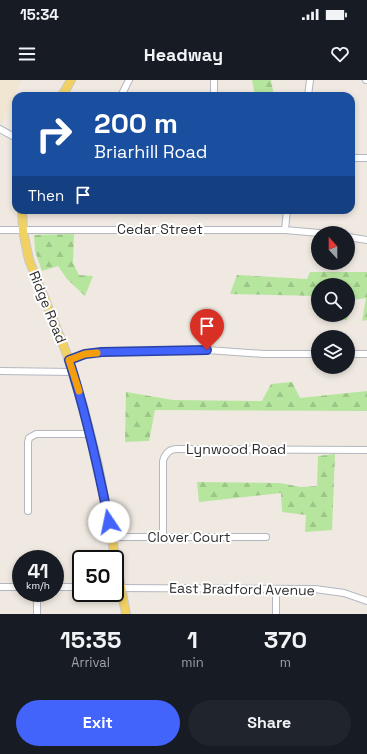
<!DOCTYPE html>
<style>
:root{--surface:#171b24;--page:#20242c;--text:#f1f3f6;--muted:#9ea1a6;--accent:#4264fb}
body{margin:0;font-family:"Space Grotesk",sans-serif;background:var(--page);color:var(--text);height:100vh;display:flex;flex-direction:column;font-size:15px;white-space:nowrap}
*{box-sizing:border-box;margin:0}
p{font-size:13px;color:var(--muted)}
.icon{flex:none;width:22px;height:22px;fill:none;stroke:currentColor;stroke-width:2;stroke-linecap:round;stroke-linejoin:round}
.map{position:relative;height:534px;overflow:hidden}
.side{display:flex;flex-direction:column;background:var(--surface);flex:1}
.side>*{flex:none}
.hud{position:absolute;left:12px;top:12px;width:343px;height:122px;border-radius:12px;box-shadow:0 2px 6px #0003;background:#1a4fa0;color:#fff;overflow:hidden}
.needle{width:26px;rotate:339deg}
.fabs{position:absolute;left:311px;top:146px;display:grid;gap:8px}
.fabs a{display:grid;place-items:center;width:44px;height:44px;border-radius:50%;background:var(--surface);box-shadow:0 2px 6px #0003;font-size:20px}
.speed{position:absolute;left:12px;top:470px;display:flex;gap:8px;font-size:20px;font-weight:700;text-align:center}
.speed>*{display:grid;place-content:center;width:52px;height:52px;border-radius:50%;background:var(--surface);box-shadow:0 2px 6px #0003;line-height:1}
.speed small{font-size:10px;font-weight:400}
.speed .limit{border:2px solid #111;border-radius:6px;background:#fff;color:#111}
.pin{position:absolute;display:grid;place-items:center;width:34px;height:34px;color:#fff;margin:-41px -17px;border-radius:50% 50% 50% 0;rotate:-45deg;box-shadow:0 0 4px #0007}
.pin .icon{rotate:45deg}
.me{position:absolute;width:44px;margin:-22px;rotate:349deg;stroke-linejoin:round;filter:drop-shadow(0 0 3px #0008)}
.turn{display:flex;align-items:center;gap:14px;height:84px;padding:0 16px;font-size:18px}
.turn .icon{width:52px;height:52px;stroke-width:2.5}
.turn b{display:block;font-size:28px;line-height:34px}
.then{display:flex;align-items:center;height:38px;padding:0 16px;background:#0003;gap:8px;font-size:15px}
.eta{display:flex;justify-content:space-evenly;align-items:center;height:68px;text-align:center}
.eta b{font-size:24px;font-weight:700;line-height:28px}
.button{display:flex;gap:8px;margin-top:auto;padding:8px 16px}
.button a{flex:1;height:46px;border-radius:24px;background:var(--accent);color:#fff;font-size:16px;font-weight:700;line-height:46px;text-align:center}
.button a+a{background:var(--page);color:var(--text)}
.status{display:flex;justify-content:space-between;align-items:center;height:28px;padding:0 20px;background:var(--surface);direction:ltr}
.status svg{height:11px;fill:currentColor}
header{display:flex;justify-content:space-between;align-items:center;height:52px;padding:0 16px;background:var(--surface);font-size:18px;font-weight:700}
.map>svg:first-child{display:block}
.education{fill:#f0e6d1}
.forest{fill:url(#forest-firs)}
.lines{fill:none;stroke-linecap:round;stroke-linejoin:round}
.minor-casing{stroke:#b4b7c1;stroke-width:8}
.major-casing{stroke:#c9c9c9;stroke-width:10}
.minor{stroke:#fff;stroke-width:6}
.major{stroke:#f2d163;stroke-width:8}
.route-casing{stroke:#2b41a3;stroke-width:10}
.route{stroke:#4264fb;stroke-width:7}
.slow{stroke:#f59e0b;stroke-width:7}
.labels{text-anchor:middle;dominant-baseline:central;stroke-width:4;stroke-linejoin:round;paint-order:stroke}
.street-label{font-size:14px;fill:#2e2e2e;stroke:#fff}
</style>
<div class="status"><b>15:34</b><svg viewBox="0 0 49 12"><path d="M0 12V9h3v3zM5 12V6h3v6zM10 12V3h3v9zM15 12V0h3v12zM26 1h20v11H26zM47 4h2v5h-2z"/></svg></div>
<header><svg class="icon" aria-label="menu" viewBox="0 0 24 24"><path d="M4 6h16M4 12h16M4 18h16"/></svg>Headway<svg class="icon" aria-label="heart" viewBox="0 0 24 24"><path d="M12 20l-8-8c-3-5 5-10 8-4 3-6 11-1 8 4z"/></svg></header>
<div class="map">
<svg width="367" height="534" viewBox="0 0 367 534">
<defs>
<pattern id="forest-firs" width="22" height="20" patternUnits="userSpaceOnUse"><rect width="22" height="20" fill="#b6e59e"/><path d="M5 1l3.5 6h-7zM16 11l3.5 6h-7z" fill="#9dc588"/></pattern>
</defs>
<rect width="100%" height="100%" fill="#efe9e1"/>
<path class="education" d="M0,0H21L1,45H0Z"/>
<path class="forest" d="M252,0H271L274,16H255Z
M74,154L73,183L79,195L93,196L85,216L67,199L58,186L42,191L35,171L34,155Z
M310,192H367V240L362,241L366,218L352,220L347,240L319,238V235H348V205H318V216L230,214L237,195L307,199Z
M292,302L300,318L367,311V331L155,330L149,361L125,362L126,312L173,320L262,321L271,304Z
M335,374L332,450L305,452L306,435L282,432L281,413L199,422L197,402L280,403L301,407L317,406L318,376Z"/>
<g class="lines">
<g class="minor-casing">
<path id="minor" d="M366,0H367
M121,16L129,0
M214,16V0
M308,16L310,0
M0,49L16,58
M351,78H367
M0,150H285L319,153
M285,150L287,130
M348,157L367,160
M348,274H367
M69,280L85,274L102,272L207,270L264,274H318
M0,291L73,292
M28,431V362L29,358L36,354H90
M111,457H266
M163,457V381C165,374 169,369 177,369L367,370
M0,507H21
M55,507H81
M115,508L315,509L344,513L367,521
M37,534V513
M276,534V509"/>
</g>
<g class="major-casing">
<path id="major" d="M62,16L71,0
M22,130L23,151L29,180L66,272L83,326L98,385L126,534"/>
</g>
<use href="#minor" class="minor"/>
<use href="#major" class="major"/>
</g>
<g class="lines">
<g class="route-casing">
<path id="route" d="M109,442C98,387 86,333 69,280L85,274L102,272L207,270"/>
</g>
<use href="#route" class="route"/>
<path class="slow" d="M79,311L69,280L85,274L97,273"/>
</g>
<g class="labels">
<g class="street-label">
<text x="160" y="149">Cedar Street</text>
<text transform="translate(48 227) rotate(68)">Ridge Road</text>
<text x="236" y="369">Lynwood Road</text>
<text x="189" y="457">Clover Court</text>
<text transform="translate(242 509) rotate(1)">East Bradford Avenue</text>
</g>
</g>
</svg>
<div class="fabs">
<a><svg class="needle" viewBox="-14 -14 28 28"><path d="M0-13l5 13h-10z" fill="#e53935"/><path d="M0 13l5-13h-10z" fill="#9ea1a6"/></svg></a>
<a><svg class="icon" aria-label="search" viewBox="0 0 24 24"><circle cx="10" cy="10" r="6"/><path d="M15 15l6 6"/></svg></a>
<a><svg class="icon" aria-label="layers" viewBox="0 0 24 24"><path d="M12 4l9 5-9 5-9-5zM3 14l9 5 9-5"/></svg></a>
</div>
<div class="speed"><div>41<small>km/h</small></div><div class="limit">50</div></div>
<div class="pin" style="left:207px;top:270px;background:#d93025"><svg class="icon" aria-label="arrive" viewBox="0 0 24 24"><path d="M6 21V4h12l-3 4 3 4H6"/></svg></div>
<svg class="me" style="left:109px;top:442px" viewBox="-20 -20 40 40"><circle r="19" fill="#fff"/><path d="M0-13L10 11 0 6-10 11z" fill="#4264fb"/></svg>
<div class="hud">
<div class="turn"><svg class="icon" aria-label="right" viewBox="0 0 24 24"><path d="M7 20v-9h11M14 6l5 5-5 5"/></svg><div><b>200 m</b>Briarhill Road</div></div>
<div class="then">Then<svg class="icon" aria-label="arrive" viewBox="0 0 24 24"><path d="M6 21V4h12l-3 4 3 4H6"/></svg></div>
</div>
</div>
<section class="side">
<div class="eta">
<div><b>15:35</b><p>Arrival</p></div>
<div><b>1</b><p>min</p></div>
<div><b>370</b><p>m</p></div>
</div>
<div class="button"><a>Exit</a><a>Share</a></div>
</section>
